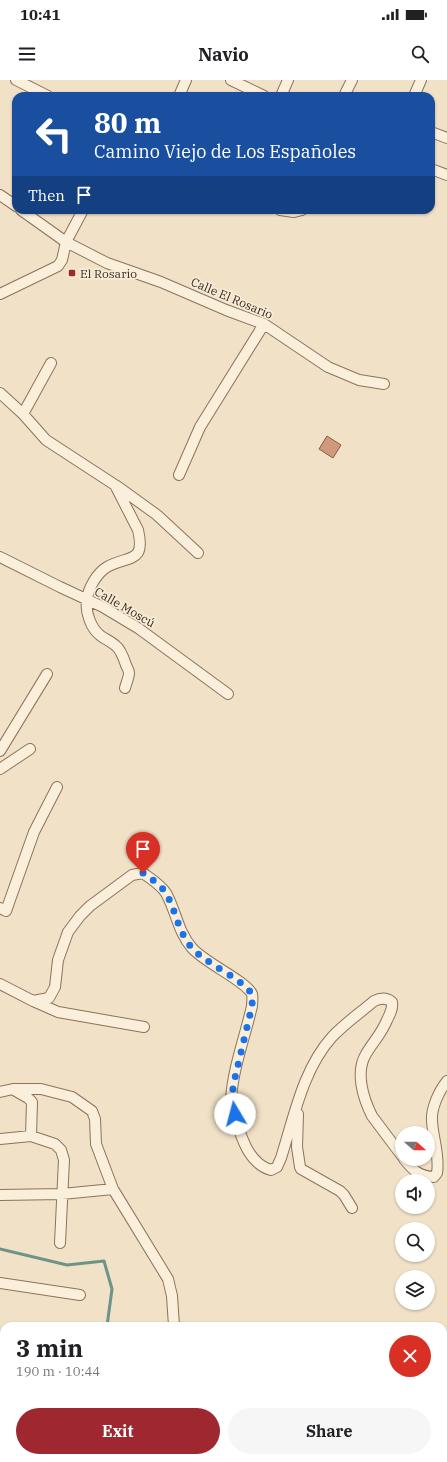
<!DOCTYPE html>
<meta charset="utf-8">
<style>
:root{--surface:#fff;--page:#f6f6f6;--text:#202124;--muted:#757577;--accent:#9f2830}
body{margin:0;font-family:"IBM Plex Serif",serif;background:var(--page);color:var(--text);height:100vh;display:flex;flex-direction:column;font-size:15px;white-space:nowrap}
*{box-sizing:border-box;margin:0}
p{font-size:13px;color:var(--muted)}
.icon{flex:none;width:22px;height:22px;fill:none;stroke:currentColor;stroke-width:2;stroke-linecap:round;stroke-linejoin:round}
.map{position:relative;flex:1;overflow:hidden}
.side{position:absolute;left:0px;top:1242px;width:447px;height:140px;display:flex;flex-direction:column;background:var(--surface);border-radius:12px 12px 0 0;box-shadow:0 1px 3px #0004}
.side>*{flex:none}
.top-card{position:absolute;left:12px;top:12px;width:423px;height:122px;border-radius:12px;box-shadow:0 1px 3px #0004;background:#1a4fa0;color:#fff;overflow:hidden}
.needle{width:26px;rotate:111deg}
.controls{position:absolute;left:395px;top:1046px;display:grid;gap:8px}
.controls a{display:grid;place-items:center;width:40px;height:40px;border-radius:50%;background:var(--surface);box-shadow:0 1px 3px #0004;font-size:20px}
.pin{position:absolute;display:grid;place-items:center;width:34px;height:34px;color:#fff;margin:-41px -17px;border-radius:50% 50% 50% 0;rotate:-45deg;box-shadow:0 0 4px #0007}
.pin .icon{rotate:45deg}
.me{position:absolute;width:44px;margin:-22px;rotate:352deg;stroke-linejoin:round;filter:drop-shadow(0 0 3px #0008)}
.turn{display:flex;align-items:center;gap:14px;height:84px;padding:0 16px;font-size:18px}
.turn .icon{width:52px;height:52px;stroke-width:2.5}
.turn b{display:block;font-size:28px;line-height:34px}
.then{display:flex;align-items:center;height:38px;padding:0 16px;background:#0003;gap:8px;font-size:15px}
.round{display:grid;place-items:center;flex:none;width:42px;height:42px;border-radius:21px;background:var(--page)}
.head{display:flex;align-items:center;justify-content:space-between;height:68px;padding:0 16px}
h1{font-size:24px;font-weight:800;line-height:30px}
.button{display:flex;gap:8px;margin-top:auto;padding:8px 16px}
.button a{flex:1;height:46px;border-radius:24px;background:var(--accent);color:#fff;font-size:16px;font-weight:800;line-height:46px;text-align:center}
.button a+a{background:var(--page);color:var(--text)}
.status{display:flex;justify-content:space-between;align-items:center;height:28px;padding:0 20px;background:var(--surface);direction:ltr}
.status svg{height:11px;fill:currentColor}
header{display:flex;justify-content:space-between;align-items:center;height:52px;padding:0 16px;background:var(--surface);font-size:18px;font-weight:800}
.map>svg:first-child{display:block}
.green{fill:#cccf9a}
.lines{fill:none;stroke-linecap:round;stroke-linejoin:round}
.stream{stroke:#6e9388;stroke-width:3}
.building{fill:#d0997b;stroke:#8d5a40}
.minor-casing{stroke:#8d735b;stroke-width:12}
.minor{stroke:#faefdb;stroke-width:10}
.route{stroke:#1a73e8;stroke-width:7;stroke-dasharray:0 12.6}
.poi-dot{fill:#9f2830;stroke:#f7ecd7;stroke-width:1.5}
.labels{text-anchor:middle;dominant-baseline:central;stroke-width:3.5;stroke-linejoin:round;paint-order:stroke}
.poi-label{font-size:12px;fill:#3d2c1f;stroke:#f7ecd7;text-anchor:start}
.street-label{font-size:12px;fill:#3d2c1f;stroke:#f7ecd7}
</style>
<div class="status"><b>10:41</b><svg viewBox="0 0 49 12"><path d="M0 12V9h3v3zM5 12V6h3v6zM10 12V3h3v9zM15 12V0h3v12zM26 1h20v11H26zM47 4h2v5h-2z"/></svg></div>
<header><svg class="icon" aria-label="menu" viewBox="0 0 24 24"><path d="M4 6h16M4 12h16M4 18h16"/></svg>Navio<svg class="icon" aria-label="search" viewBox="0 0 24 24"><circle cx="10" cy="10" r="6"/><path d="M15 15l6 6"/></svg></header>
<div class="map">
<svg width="447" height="1382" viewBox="0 0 447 1382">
<rect width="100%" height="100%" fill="#f0e1c7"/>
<path class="green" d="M65,1378H90L89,1382H63Z"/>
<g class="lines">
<path class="stream" d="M0,1169L67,1185L104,1181L112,1209L107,1246
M77,1382L79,1378"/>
</g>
<path class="building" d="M327,356L341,365L333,378L319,369Z"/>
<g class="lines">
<g class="minor-casing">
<path id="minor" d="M16,0L48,16
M231,0L264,16
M179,16L186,0
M281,16L288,0
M344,16L352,0
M414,16L421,0
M431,52L447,58
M431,89L447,95
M0,115L16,126
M21,130L66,162L107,183L161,202L226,230L264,244L328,287L359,300L384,304
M280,130L294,132L302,130
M0,214L58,186L62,180L66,162L83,130
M0,313L23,334L46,360L115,405L138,450C146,484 128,475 107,487C97,493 88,508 87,520C85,532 91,549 101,556C105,559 112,562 116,566C121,570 124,579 126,585C127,587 129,591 129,593C129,597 126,604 125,608
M23,334L51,283
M179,395L200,347L264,244
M117,406L157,435L198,473
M0,477L60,507L103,527L138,548L228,614
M0,671L47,594
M0,689L30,669
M0,828L6,831L34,752L57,707
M0,904L33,921L49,918L55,907L58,880L68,852L80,836L90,826L132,795L143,793C151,799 160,804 166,813C176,831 178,852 192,868C205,883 246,901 252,914C253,918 252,923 252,926C245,957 233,988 231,1019C231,1025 234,1031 235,1037C241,1057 249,1084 271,1090L277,1087L281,1078C294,1037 303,989 332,957C344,944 360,933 374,921C380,918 386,917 392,922C393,929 390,934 387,940C382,953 373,962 366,974C355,992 363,1018 372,1036L402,1076
M33,921L58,932L144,947
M14,1010L28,1018L32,1022L31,1056
M0,1012L13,1009H41L72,1017L92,1031L95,1039L96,1064L113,1109L168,1199L172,1216L174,1246
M298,1034L297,1067L300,1087L301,1089L340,1111L344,1115L352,1128
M0,1059L31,1056L55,1064L61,1070L64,1080L60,1163
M404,1079C413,1090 418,1096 434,1097L437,1093C440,1076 433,1059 432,1041C431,1028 439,1011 447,1001
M0,1115L62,1114L113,1109
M0,1203L80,1215
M0,1266L4,1267
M0,1332L4,1331
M153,1382L154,1378"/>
</g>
<use href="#minor" class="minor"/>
</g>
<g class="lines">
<path class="route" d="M143,793C151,799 160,804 166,813C176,831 178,852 192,868C205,883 246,901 252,915C253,918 252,923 252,926L234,1002L231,1021L235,1034"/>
</g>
<rect class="poi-dot" x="68" y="189" width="8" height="8" rx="2"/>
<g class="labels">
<g class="poi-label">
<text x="80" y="193">El Rosario</text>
</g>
<g class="street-label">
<text transform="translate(232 218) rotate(23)">Calle El Rosario</text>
<text transform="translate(125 527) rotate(30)">Calle Moscú</text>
</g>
</g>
</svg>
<div class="controls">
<a><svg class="needle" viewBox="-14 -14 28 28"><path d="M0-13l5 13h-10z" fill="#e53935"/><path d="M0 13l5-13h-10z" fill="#757577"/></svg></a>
<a><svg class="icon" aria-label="sound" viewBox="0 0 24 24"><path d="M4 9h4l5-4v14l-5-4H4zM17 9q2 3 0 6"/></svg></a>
<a><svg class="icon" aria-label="search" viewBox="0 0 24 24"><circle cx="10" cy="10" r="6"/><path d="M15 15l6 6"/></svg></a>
<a><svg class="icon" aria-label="layers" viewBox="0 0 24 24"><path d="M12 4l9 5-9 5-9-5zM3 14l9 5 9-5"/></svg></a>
</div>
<div class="pin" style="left:143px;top:793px;background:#d93025"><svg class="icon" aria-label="arrive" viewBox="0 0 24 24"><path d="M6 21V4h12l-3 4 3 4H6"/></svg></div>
<svg class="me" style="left:235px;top:1034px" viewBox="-20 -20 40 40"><circle r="19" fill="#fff"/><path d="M0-13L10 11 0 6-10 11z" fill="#1a73e8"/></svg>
<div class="top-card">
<div class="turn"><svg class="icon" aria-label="left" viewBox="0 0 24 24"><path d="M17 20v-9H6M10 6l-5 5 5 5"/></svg><div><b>80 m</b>Camino Viejo de Los Españoles</div></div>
<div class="then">Then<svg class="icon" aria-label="arrive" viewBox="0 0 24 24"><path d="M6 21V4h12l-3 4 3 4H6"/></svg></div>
</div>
<section class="side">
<div class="head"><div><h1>3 min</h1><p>190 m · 10:44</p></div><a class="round" style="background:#d93025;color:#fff"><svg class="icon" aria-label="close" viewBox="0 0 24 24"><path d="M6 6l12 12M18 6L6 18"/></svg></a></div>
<div class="button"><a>Exit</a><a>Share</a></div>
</section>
</div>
